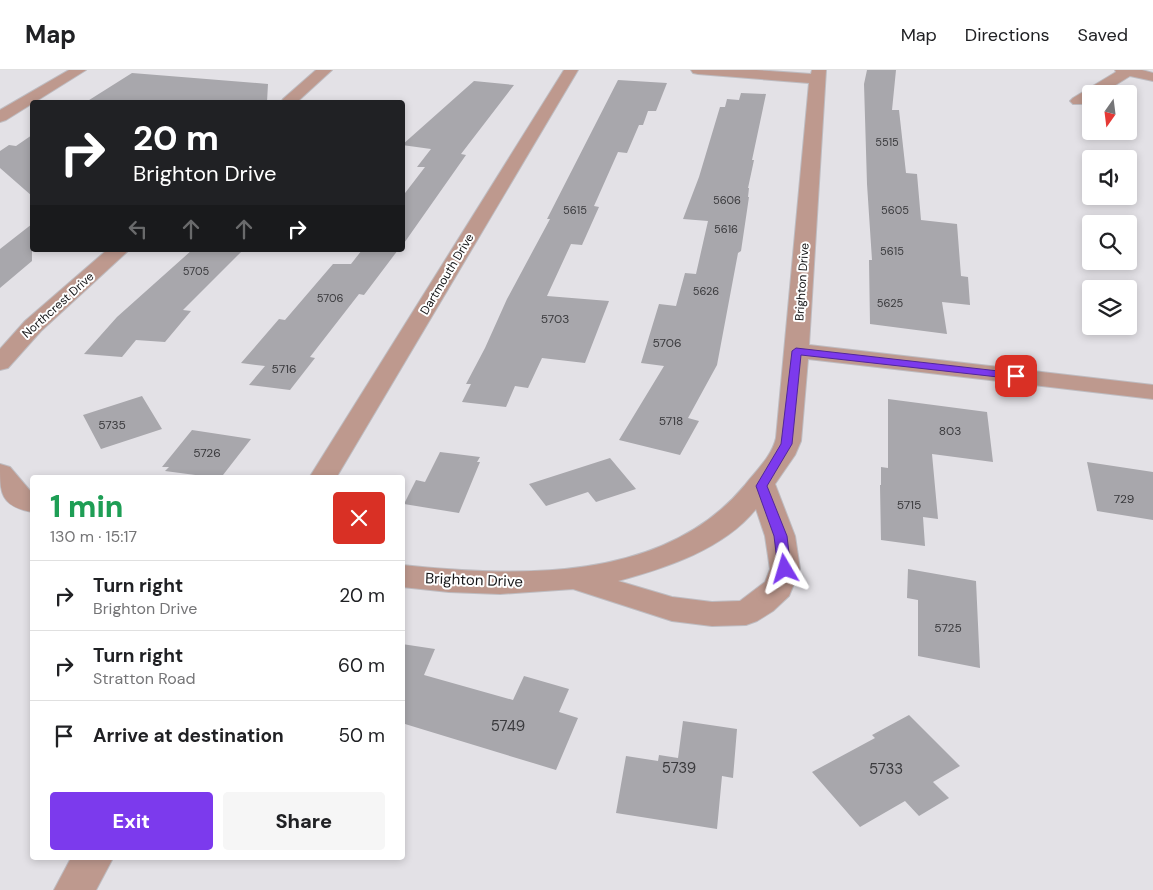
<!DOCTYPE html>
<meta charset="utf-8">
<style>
:root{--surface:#fff;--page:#f6f6f6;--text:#202124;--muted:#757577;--line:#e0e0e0;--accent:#7c3aed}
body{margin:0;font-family:"DM Sans",sans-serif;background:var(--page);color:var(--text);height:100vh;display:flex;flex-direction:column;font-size:19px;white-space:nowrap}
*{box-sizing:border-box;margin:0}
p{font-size:16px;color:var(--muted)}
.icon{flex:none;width:28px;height:28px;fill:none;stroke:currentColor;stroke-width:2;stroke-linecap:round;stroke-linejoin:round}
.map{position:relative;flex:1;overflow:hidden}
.panel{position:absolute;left:30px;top:405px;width:375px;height:385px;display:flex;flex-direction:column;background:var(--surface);border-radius:5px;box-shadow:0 2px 8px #0003}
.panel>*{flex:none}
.banner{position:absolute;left:30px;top:30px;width:375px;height:152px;border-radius:5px;box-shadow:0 2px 8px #0003;background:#202124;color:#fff;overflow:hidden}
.needle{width:32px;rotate:194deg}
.fabs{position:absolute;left:1082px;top:15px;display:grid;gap:10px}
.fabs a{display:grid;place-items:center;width:55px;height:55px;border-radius:5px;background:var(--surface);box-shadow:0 2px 8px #0003;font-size:25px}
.pin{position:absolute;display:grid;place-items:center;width:42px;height:42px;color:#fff;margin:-21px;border-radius:10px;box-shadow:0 2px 8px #0006}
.me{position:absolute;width:55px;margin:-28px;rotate:353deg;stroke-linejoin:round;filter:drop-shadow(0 0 4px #0008)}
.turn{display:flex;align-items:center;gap:18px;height:105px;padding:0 20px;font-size:22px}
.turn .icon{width:65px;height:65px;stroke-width:2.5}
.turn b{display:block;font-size:35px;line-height:42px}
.lanes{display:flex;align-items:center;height:48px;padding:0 20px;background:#0003;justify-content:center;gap:25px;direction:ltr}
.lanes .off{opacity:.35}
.round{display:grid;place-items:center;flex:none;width:52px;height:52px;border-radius:5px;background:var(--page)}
.summary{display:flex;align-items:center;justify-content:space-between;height:85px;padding:0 20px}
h1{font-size:30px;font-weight:800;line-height:38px;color:#1e9e55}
.button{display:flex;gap:10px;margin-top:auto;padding:10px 20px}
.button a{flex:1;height:58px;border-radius:5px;background:var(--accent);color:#fff;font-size:20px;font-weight:800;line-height:58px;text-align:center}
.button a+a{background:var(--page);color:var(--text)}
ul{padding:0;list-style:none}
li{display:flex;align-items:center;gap:15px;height:70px;padding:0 20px;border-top:1px solid var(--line)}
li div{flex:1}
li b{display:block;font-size:19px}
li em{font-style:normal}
header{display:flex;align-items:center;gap:30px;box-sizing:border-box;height:70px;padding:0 25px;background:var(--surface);border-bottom:1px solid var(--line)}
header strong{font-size:24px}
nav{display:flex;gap:28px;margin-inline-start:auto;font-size:18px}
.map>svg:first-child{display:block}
.building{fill:#a8a7ac}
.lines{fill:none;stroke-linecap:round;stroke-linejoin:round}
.minor-casing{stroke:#bebcc1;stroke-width:2}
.minor{fill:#be998e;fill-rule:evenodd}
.route{fill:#7c3aed;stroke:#51269a}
.labels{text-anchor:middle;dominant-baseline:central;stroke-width:4;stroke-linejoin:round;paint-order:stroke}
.far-number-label{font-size:11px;fill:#3a3a3d}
.far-street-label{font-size:12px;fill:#161618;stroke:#fff}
.number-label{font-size:12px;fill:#3a3a3d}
.street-label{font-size:15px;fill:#161618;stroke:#fff}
.near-number-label{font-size:15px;fill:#3a3a3d}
</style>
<header>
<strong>Map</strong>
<nav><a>Map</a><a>Directions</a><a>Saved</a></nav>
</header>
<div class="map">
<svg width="1153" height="820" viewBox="0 0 1153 820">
<rect width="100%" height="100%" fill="#e3e1e6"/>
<path class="building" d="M867,0H896L892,40H899L906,103L917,104L921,150L957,154L961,206L968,207L970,235L942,232L947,264L870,254L869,190H872L867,114L864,14Z
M132,3L268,14L267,32H86Z
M618,10L667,13L656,41H648L643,55H639L627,83L618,82L594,136L599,137L582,175L571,174L547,226L609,231L585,293L542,288L528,318L515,316L506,337L462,332L471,314H466L485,278L507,229L550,149H547Z
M474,11L514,15L461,84L466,85L402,176V127L425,97H417L431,79L402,75Z
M741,23L766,24L752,90H754L748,118H749L748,127H749L741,181L738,183L717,295L688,348L699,351L680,385L619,370L664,296L641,293L659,234L676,236L685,203L696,204L708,151L683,149L699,107L720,37H725L727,29L739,30Z
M32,65V126L0,98V81L9,75L16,76Z
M32,154V191L0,218V179Z
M192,180H243L183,240L191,241L165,272L136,270L122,287L84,284L117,247Z
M362,180H398L364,225L359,224L310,287L315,288L290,320L249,315L265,296L241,293L279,249L285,250L333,194H351Z
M142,326L162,359L101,379L83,345Z
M888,329L987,342L993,392L932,384L938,449L923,447L925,476L881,470L880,415H881V397L888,398Z
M192,360L251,369L223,405L218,408L165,401L169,397H162Z
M440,382L480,387L477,392H480L459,443L404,434L416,410L425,412Z
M610,388L636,419L596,432L588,422L546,436L529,414Z
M1087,392L1153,402V450L1097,441Z
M908,499L976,511L980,598L918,586V530L907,528Z
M402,574L435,579L424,605L513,630L524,606L569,619L559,642L578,648L556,700L405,654L402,656Z
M909,645L960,696L933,712L949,728L919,746L905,731L860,757L812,702L875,668L872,665Z
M683,651L737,659L733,708L722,706L717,759L616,743L626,686L658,691L659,685L678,688Z"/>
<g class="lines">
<g class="minor-casing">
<path id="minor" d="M69,0H86L6,50L0,52V40Z
M316,0H332L297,32H281L283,29Z
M564,0H578L336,408H309Z
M691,0H756L811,4L812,0H826L809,275L1153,315V329L808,289L801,371L795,385L775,414L795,466L800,499L789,526L773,541L757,551L746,555L712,556L672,551L573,519L500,524L449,522L402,517V495C517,507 664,513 745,415C756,401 772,386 776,368L809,13L698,4L693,3ZM756,439L765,466L770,499L765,512L740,531L712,532L672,527L618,511C666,498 724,479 756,439Z
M1115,0H1142L1153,3V11L1130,6L1101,24H1091V30L1083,34H1073L1070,31L1073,28L1116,2Z
M107,180H129L41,261L8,298L0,300V279L25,251Z
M0,394L10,397L32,423V442C0,436 0,423 0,394Z
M71,788H113L96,820H54Z"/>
</g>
<use href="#minor" class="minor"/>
</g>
<path class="route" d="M796,278L1016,303L1021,306L1016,309L801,285L792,374L767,416L787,466L791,499L789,502H780L778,499L774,466L756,416L781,374L792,281Z"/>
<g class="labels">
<g class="far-number-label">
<text x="887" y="72">5515</text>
<text x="727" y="130">5606</text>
<text x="575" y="140">5615</text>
<text x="895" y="140">5605</text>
<text x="726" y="159">5616</text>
<text x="892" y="181">5615</text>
<text x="196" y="201">5705</text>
<text x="706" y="221">5626</text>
<text x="330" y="228">5706</text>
<text x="890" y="233">5625</text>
</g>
<g class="far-street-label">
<text transform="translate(447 204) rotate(-59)">Dartmouth Drive</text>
<text transform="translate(802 212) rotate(-86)">Brighton Drive</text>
<text transform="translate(58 235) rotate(-42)">Northcrest Drive</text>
</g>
<g class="number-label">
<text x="555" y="249">5703</text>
<text x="667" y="273">5706</text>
<text x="284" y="299">5716</text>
<text x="671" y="351">5718</text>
<text x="112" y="355">5735</text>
<text x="950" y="361">803</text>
<text x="207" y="383">5726</text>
<text x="1124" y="429">729</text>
<text x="909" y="435">5715</text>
<text x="948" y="558">5725</text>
</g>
<g class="street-label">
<text transform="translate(474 510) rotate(2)">Brighton Drive</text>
</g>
<g class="near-number-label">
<text x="508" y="656">5749</text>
<text x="679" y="698">5739</text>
<text x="886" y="699">5733</text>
</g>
</g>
</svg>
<div class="fabs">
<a><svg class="needle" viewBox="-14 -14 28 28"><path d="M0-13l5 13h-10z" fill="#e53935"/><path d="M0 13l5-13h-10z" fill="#757577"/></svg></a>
<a><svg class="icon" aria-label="sound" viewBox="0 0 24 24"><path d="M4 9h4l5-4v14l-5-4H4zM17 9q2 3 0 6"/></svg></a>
<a><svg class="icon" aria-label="search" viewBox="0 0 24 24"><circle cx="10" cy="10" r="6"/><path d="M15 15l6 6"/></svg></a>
<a><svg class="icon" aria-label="layers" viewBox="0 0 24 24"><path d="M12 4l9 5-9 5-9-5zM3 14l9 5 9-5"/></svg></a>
</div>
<div class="pin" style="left:1016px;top:306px;background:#d93025"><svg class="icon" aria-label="arrive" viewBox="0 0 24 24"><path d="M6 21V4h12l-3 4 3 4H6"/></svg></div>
<svg class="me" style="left:785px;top:499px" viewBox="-20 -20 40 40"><path d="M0-17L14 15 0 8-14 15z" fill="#7c3aed" stroke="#fff" stroke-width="4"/></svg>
<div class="banner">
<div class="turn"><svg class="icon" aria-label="right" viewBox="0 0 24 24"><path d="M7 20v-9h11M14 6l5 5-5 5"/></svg><div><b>20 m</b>Brighton Drive</div></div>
<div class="lanes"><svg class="icon off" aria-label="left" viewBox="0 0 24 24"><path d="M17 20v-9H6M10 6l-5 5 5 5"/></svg><svg class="icon off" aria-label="ahead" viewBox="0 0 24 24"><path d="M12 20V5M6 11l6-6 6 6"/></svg><svg class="icon off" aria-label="ahead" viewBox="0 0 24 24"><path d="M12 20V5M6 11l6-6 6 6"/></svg><svg class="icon" aria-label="right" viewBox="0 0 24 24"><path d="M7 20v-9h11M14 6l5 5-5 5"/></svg></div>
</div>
<section class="panel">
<div class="summary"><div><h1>1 min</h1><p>130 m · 15:17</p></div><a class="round" style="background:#d93025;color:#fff"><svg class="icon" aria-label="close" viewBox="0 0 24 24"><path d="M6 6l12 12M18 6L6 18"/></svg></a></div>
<ul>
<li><svg class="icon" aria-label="right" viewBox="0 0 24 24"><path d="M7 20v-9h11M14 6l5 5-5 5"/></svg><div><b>Turn right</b><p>Brighton Drive</p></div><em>20 m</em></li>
<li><svg class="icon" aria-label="right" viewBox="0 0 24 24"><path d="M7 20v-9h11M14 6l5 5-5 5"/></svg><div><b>Turn right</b><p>Stratton Road</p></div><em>60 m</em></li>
<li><svg class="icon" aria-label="arrive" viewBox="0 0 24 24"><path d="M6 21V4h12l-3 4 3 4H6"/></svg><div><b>Arrive at destination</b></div><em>50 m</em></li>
</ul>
<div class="button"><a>Exit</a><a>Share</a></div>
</section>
</div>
